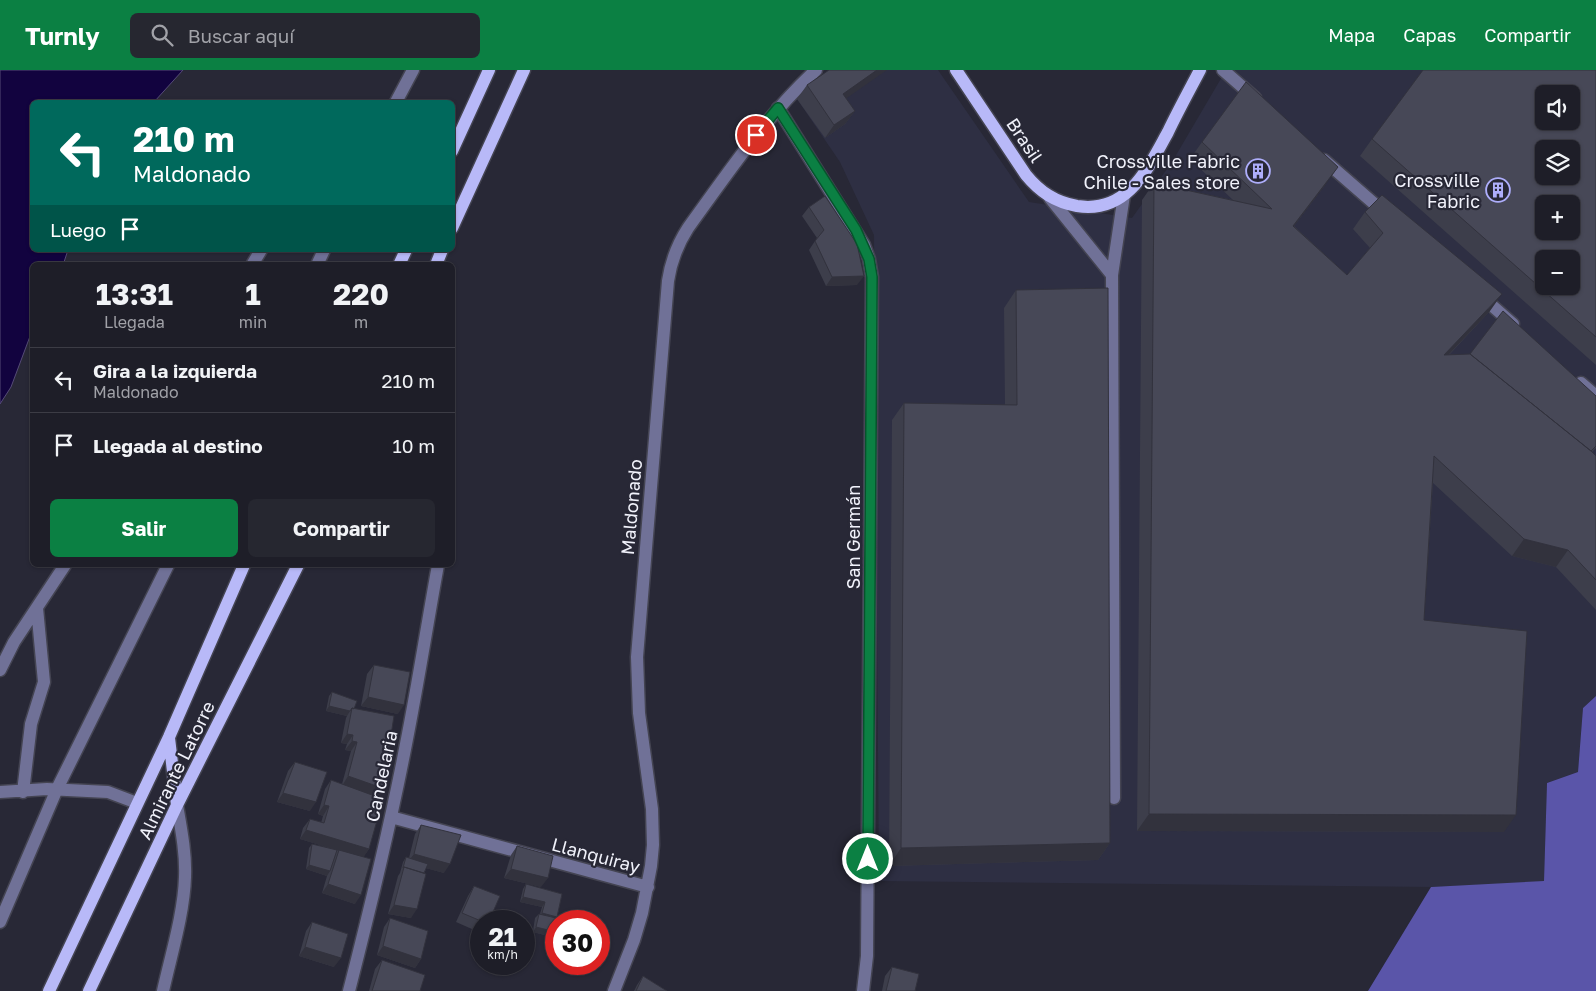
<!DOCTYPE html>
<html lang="es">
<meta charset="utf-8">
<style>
:root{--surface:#1e1e28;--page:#262730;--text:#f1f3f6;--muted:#a1a2a8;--line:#3c3c45;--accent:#0b8043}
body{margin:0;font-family:"Golos Text",sans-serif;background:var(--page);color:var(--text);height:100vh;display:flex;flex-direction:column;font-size:19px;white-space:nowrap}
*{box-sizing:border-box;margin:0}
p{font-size:16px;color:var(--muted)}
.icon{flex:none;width:28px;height:28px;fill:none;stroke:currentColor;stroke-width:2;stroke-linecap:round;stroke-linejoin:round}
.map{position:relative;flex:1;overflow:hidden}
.side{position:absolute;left:30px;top:192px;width:425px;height:305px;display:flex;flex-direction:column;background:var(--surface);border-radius:8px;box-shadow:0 1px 4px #0004,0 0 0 1px var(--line)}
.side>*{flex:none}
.guide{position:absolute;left:30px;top:30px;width:425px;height:152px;border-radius:8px;box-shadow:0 1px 4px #0004,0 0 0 1px var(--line);background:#00695c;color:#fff;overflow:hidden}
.buttons{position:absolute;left:1535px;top:15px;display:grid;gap:10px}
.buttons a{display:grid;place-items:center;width:45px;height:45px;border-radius:8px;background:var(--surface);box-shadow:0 1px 4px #0004,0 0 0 1px var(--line);font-size:25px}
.speed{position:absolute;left:470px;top:840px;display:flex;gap:10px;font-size:25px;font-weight:700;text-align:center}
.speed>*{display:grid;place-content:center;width:65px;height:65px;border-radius:50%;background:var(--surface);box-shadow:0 1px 4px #0004,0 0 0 1px var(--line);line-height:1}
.speed small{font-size:12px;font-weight:400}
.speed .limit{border:8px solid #d22;background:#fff;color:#111}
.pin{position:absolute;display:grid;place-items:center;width:42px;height:42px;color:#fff;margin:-21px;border:2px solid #fff;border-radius:50%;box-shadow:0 1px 5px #0007}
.me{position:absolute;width:55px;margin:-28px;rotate:0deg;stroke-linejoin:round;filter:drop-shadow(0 0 4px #0008)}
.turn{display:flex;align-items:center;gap:18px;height:105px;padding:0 20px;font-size:22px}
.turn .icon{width:65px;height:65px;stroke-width:2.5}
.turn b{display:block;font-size:35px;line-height:42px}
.then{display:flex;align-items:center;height:48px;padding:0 20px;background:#0003;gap:10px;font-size:19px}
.eta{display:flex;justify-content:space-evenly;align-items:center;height:85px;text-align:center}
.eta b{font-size:30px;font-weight:700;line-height:35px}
.button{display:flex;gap:10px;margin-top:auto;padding:10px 20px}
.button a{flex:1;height:58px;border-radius:8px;background:var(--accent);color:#fff;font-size:20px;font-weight:700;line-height:58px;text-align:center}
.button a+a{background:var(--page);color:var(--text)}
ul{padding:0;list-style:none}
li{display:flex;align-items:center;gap:15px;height:65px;padding:0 20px;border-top:1px solid var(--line)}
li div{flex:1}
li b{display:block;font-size:19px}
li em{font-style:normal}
header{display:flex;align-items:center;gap:30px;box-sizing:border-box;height:70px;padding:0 25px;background:var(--accent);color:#fff}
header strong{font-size:24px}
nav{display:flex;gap:28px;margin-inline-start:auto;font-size:18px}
.search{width:350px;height:45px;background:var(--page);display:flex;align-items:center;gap:12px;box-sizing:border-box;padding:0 18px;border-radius:8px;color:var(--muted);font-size:19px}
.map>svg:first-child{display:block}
.built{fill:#2e2f43;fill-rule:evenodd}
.forest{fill:#5a55a9}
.water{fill:#12033f;stroke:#554b77}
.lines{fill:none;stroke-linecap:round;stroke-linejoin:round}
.minor-casing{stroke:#444452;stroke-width:15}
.major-casing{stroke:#444452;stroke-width:15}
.minor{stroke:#707197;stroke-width:12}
.major{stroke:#b8b9f8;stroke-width:12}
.wall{fill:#3d3e4b}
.shaded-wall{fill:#32323d}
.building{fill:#474857;stroke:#32323d;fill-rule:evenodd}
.route-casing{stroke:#07532c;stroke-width:12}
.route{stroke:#0b8043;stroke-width:9}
.labels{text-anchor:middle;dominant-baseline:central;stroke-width:4.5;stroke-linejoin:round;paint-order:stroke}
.street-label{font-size:18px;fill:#f1f2fb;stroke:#282836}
.poi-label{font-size:18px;fill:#f1f2fb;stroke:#282836;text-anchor:end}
</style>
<header>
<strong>Turnly</strong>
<div class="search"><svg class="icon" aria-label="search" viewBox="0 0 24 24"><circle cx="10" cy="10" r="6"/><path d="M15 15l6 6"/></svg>Buscar aquí</div>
<nav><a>Mapa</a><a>Capas</a><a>Compartir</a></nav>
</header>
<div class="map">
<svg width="1596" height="921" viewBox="0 0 1596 921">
<rect width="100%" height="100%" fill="#282836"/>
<path class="built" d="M838,0H938L1029,132L1132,148L1172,92L1226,0H1596V626L1583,638L1578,702L1547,713L1544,812L1431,817L879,811L874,165L840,92L797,29ZM1544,24H1571V51H1544ZM1544,79H1571V106H1544ZM1544,134H1571V161H1544ZM1544,189H1571V216H1544Z"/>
<path class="forest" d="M1596,626V921H1368L1431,817L1544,811L1547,713L1578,702L1583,638Z"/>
<path class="water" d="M0,0H183L154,32H32V180H68L63,195H32V261L11,317L0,334Z"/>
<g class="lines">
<g class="minor-casing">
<path id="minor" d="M1223,0L1255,28
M396,32L413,0
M778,38L864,175L869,189L872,207L867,886L863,921
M1324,90L1386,144
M1050,128L1112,205
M252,195L261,180
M317,195L324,180
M1481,226L1513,254
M1581,313L1596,326
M0,600L14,572L65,495
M0,722L47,719L108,722L137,733
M23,722L31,654L44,612L37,538
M1114,728L1112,205L1124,125
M391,747L648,817
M0,852L57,719L168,495
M163,921C171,885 184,843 185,807C186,783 181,758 177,735
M349,921C370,839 390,757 406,674C418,614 427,555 438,495
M614,921L634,870L642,843L651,796L653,775L652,739L639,643L637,587L668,211C671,191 677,175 688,158C728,103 766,46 816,0"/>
</g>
<g class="major-casing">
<path id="major" d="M956,0L1026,105C1040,122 1055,132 1077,136C1128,144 1148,98 1168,62C1178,41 1189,21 1200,0
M452,81L489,0
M452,158L524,0
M399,195L406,180
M436,195L442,180
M169,668L177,735
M49,921L169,667L244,495
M89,921L177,735L298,495"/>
</g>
<use href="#minor" class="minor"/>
<use href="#major" class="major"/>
</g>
<path class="wall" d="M1596,0V295L1360,86L1372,69Z
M807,15L846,29L855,41L845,54L825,68L797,29Z
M1202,72L1326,114L1294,156L1347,205L1370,178L1353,159L1365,142L1490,241L1449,285L1596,326V378L1592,382L1596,386V540L1556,497L1512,486L1433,413L1424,550L1504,762L1137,761L1142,130L1154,113L1233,130L1190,89Z
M809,137L857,174V215L826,216L809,180L817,168L802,146Z
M1016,220L1110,773L1098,790L889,796L892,350L904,333L1005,335L1004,238Z
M374,595L398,644L361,636L367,604Z
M332,622L354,639L379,727L369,779L363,787L355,834L322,823L327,806L306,799L309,778L312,774L327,777L300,769L303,758L310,749L321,753L323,746L318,744L325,719L331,710L342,714L351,681L345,680L347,674L341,673L346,648L347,646L326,641L329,626Z
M295,692L310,741L277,732L288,701Z
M421,755L444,803L426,798L411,848L388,844L398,806L400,803L403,792L406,787L409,788L415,764Z
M517,776L541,817L504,808L511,785Z
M526,814L562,824L557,848L556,868L533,862V861L535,848L539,844H540L542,837L520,832L523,819Z
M474,816L481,851V863L456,852L468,826Z
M390,848L421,889L415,898L377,885L384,857Z
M312,852L334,897L299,886L306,861Z
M382,890L420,921H369L375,899Z
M892,897L915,921H882L885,906Z
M643,906L667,921H634L637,915Z"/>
<path class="shaded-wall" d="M877,0H887L834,37L843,24Z
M855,41L845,54L825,68L834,55Z
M1338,97L1326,114L1281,173L1293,156Z
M864,206L857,215L826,216L832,207Z
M1502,224L1490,241L1432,302L1444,285Z
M1524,469L1568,480L1556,497L1512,486Z
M368,627L404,635L398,644L361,636Z
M329,636L350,641L347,646L326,641Z
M347,664L353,665L347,674L341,673Z
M352,671L357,672L351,681L345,680Z
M348,706L385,719L379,728L342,716Z
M283,723L316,732L310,741L277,732Z
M324,735L329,736L323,746L318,744Z
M1149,744L1516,745L1504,762L1137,761Z
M306,760L369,779L363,788L300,769Z
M1110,773L1098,790L889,796L901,778Z
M414,784L450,794L444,803L407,793Z
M309,795L330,801L327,806L306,799Z
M511,799L548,808L541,817L504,808Z
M328,814L361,825L355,834L322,823Z
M523,827L545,832L542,837L520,832Z
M394,835L417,839L411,848L388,844Z
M542,843L557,847L554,852L539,847Z
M536,857L556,862V868L533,862Z
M383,876L421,889L415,898L377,885Z
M305,877L341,888L334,897L299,886Z
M481,880V886L478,885Z
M503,894H520L517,898Z"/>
<path class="building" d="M829,0H877L843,24L855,41L834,55L807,15Z
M1423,0H1596V267L1372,69ZM1544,24H1571V51H1544ZM1544,79H1571V106H1544ZM1544,134H1571V161H1544ZM1544,189H1571V216H1544Z
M1246,12L1338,97L1293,156L1347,205L1383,163L1365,142L1382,125L1502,224L1444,285L1470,284L1591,381L1596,386V510L1568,480L1524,469L1434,386L1424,550L1527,561L1516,745L1149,744L1154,113L1272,139L1202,72Z
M825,126L857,174L864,206L832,207L815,171L824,160L809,137Z
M1108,218L1110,773L901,778L904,333L1017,335L1016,220Z
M1503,241L1596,326V376L1591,381L1470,284Z
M374,595L410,602L404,635L368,627Z
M332,622L357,631L354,639L352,638L350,641L329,636Z
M352,638L394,646L389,678L395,679L385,719L348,706L357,672L352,671L353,665L347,664Z
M295,692L327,702L316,732L283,723Z
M331,710L383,729L369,779L306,760L310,749L324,753L329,736L324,735Z
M421,755L461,765L450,794L414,784Z
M312,774L337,780L330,801L309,795Z
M517,776L553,786L548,808L511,799Z
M339,780L371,789L361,825L328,814Z
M406,787L428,794L424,803L404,797L403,798Z
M404,797L426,804L417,839L394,835Z
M526,814L562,824L557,847L542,843L545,832L523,827Z
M474,816L500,826L489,851H481L462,843Z
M539,844L569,851H556V862L536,857Z
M390,848L428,861L421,889L383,876Z
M312,852L348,864L341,888L305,877Z
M524,859L534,861L524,888Z
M382,890L425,905L420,921H372Z
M892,897L919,904L915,921H886Z
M643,906L667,921H636Z"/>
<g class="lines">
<g class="route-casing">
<path id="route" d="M756,65L778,38L856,160L869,189L872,207L868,789"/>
</g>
<use href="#route" class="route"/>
</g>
<defs>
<g id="building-ring" transform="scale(1.25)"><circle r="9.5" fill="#282836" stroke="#aeaefb" stroke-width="1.5"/><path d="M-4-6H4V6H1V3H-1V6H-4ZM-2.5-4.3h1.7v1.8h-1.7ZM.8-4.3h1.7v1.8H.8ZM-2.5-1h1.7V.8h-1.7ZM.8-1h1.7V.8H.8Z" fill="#aeaefb"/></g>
</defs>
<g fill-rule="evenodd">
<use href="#building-ring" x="1258" y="101"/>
<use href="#building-ring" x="1498" y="120"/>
</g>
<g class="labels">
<g class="street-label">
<text transform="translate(1025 70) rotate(56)">Brasil</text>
<text transform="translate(631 437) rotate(-85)">Maldonado</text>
<text transform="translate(853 467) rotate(-90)">San Germán</text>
<text transform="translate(176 700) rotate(-64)">Almirante Latorre</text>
<text transform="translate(381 706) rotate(-78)">Candelaria</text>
<text transform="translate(596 785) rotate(15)">Llanquiray</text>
</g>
<g class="poi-label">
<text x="1240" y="91">Crossville Fabric<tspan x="1240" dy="21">Chile - Sales store</tspan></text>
<text x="1480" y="110">Crossville<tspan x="1480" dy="21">Fabric</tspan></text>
</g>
</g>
</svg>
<div class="buttons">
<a><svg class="icon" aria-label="sound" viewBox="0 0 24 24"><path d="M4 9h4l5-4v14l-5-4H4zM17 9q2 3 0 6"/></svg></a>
<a><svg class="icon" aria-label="layers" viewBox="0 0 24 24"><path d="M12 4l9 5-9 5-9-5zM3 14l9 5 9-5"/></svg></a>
<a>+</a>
<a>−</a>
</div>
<div class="speed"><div>21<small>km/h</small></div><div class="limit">30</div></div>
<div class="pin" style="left:756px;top:65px;background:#d93025"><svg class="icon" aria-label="arrive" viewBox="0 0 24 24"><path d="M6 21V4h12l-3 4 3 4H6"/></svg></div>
<svg class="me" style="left:868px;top:789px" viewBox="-20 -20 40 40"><circle r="17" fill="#0b8043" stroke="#fff" stroke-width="3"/><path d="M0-11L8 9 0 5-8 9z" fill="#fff"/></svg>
<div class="guide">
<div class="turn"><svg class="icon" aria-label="left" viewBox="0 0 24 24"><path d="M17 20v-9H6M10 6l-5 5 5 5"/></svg><div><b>210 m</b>Maldonado</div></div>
<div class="then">Luego<svg class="icon" aria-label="arrive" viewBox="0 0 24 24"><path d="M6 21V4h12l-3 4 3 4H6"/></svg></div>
</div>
<section class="side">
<div class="eta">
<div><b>13:31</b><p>Llegada</p></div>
<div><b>1</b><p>min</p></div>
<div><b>220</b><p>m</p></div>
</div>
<ul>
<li><svg class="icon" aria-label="left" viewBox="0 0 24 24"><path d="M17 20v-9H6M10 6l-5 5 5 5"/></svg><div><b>Gira a la izquierda</b><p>Maldonado</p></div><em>210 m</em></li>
<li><svg class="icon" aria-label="arrive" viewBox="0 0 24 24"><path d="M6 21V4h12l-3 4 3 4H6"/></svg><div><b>Llegada al destino</b></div><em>10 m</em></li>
</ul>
<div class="button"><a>Salir</a><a>Compartir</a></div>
</section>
</div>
